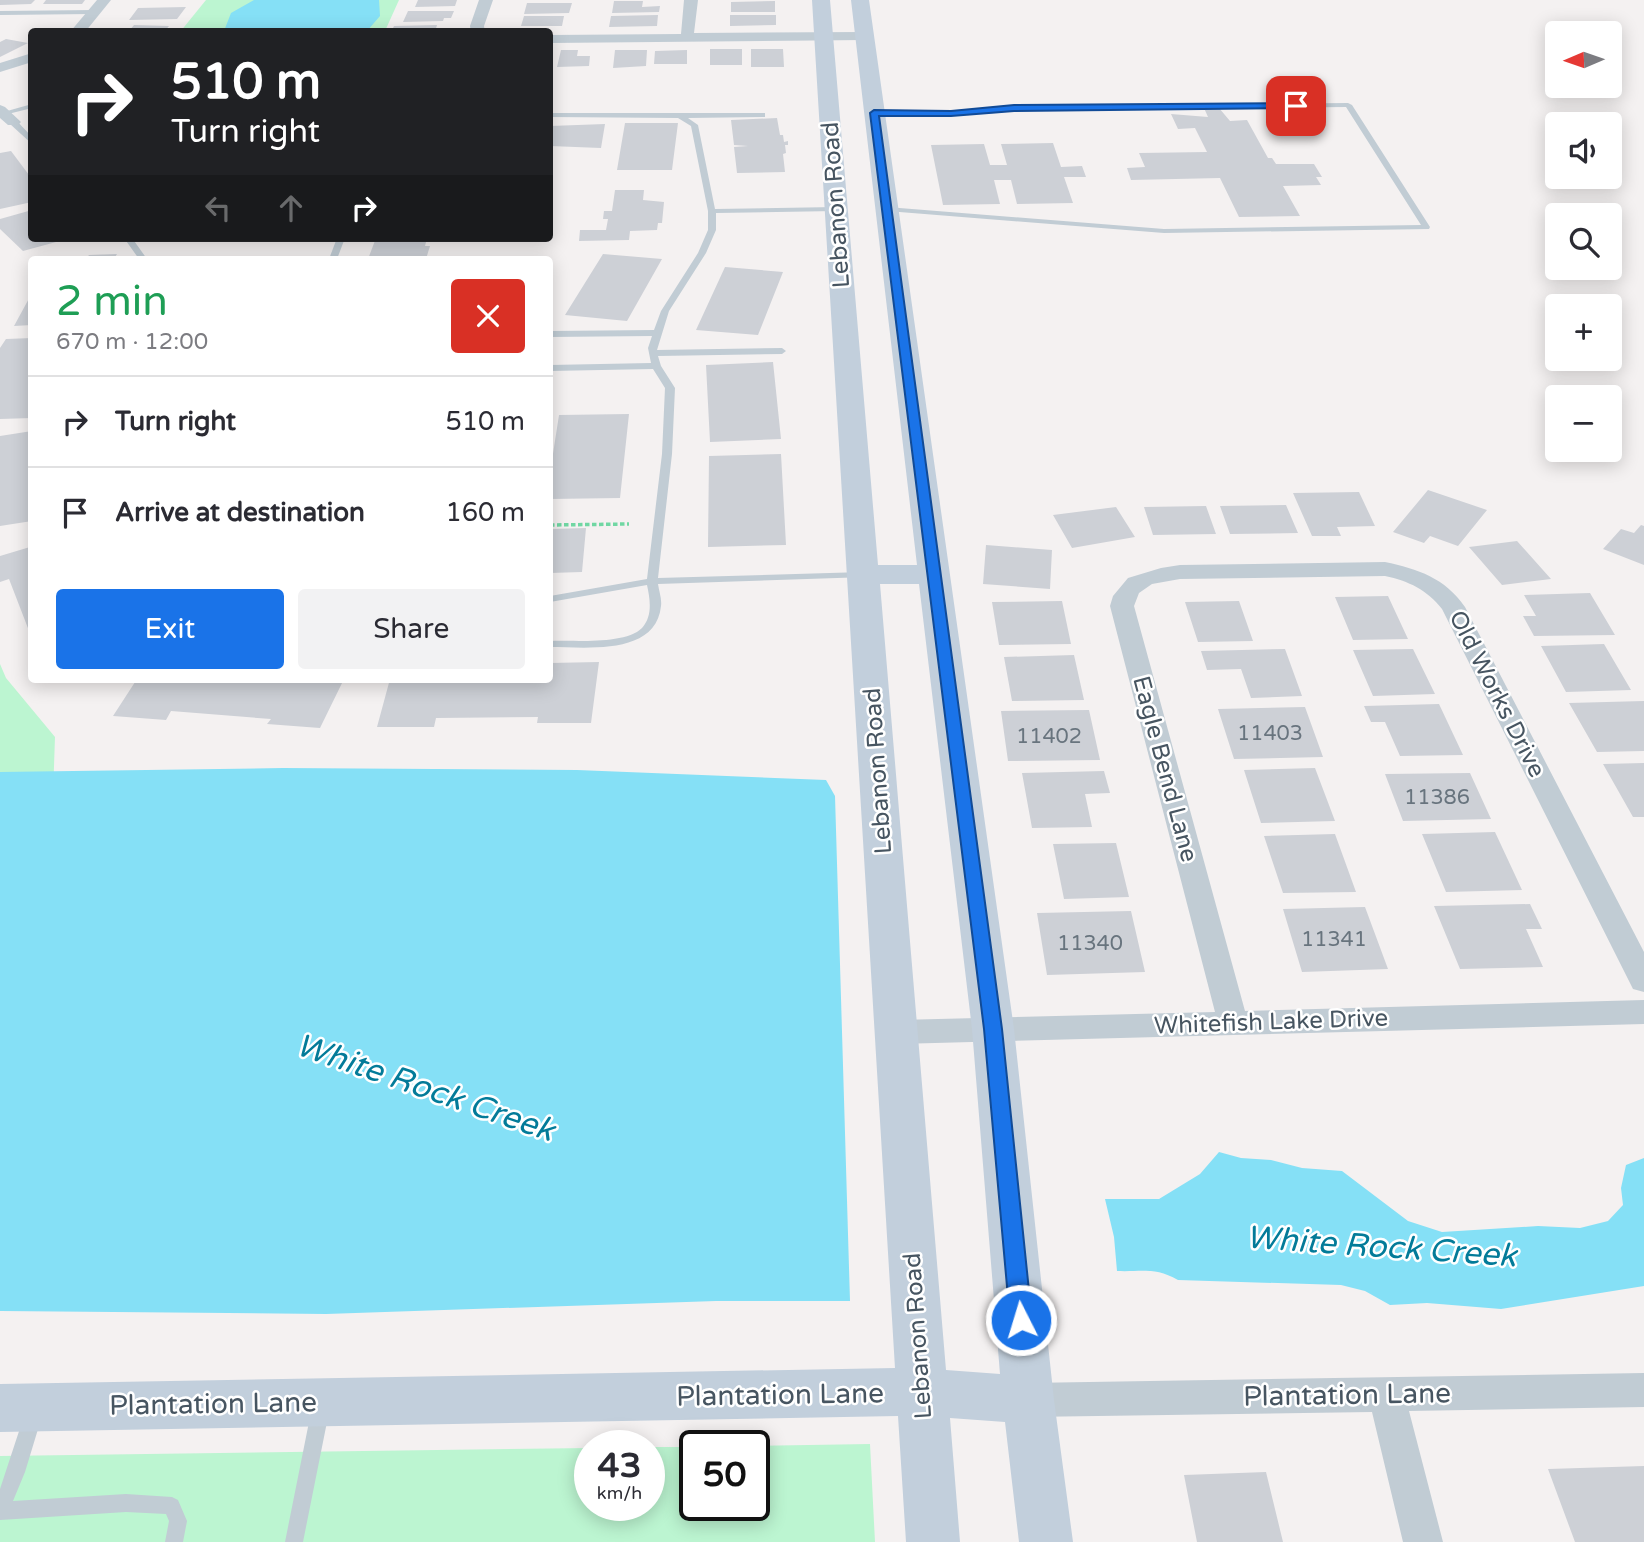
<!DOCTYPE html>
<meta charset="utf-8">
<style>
:root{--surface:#fff;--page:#f2f2f3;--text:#2b2b33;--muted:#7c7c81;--line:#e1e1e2;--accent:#1a73e8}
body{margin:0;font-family:"Varela Round",sans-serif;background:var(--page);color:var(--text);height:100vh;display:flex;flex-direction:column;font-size:26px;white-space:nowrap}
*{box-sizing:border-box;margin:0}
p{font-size:23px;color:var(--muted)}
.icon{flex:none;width:38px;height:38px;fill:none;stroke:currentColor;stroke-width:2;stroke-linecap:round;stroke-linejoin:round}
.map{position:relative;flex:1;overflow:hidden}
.panel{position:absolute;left:28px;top:256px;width:525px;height:427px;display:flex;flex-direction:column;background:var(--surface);border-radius:7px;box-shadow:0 4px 18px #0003}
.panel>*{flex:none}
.guide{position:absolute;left:28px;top:28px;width:525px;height:214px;border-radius:7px;box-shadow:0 4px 18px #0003;background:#202124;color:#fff;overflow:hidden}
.needle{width:46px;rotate:268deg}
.tools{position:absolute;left:1545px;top:21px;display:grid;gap:14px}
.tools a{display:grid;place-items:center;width:77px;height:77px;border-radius:7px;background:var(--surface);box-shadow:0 4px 18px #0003;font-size:35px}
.speed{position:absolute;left:574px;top:1430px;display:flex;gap:14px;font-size:35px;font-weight:700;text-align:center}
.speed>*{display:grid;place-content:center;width:91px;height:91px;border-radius:50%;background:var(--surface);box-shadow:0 4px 18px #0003;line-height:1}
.speed small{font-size:18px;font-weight:400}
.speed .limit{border:4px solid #111;border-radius:10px;background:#fff;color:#111}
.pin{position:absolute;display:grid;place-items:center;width:60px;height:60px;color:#fff;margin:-30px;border-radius:14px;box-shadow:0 4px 10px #0006}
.me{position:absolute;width:77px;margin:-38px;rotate:355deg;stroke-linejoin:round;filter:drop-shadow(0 0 5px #0008)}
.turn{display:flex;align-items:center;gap:24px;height:147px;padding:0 28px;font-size:32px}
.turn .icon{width:91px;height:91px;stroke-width:2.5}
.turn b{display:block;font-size:49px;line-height:60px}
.lanes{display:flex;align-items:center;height:66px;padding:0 28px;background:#0003;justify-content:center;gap:35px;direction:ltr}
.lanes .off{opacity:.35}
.round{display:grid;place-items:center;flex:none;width:74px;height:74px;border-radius:7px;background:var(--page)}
.summary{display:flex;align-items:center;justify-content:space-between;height:119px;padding:0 28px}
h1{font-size:42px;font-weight:600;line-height:52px;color:#1e9e55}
.button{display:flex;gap:14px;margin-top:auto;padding:14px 28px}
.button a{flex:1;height:80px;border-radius:7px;background:var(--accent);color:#fff;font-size:28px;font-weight:600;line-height:80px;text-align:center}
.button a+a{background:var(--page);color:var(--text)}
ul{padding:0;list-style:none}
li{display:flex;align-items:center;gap:21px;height:91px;padding:0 28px;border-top:2px solid var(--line)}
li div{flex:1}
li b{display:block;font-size:26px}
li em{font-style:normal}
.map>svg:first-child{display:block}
.green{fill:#bcf5d1}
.water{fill:#85e0f6}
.building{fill:#cdd0d6}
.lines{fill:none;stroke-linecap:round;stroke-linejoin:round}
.path{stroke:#70d7a3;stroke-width:3.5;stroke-dasharray:4.5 2.5;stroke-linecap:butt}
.lane{fill:#c1ccd4;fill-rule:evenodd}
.street{fill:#c1ccd4;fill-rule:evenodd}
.secondary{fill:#c2cfdc;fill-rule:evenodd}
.route{fill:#1a73e8;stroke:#114b97;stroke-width:2}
.labels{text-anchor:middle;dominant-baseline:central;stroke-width:5;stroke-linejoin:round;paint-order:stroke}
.number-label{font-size:21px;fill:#68747e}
.street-label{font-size:24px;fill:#475561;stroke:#fff}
.near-street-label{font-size:28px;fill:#475561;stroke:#fff}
.near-water-label{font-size:32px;font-style:italic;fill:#037b99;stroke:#fff}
</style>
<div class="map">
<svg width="1644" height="1542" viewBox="0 0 1644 1542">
<rect width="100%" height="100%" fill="#f4f1f1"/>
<path class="green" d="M206,0H399L385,31L180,32Z
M0,664L6,678L55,737L48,942L0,1051Z
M870,1444L875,1542H0V1456L590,1448V1505H649V1447H695V1505H754V1446Z"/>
<path class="water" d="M254,0H379L380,16L367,31H224L231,13Z
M283,768L577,770L826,780L835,796L850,1301H716L326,1314L0,1311V772Z
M1219,1152L1241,1158L1271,1160L1302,1168L1342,1171L1408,1221L1442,1232L1538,1226L1580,1228L1608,1221L1623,1205L1621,1188L1626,1165L1644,1158V1286L1501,1309L1427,1303L1390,1305L1365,1291L1341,1285L1178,1280C1155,1267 1142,1272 1117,1271L1114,1237L1105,1199H1159L1200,1174Z"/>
<path class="building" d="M0,0H35L31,4L0,5Z
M46,0H85L82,4H43Z
M418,0H457L455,6L415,7Z
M614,1H643L642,7L660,6L659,12L612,13Z
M775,1V12H731V2Z
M527,3H572L569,13L524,14Z
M186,7L177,19L129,20L138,8Z
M408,11H454L451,18H444L443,21L403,22Z
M658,15L657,26L609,27L611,16Z
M730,15H776V25L730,26Z
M524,16H564L562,26H521Z
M134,25L169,26L164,32H128Z
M437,25L435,32H391L394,26Z
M6,39L28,43L0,57V42Z
M710,49H742V65H710Z
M751,49H783L784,67H751Z
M561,50H578L577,56H590L589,66L557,67Z
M615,50H647L646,66L613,68Z
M687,50V64H654L655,51Z
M1204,108H1219L1230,121L1247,120L1268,158H1272L1276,164H1314L1322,177H1316L1321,185L1283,186L1300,216L1239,217L1220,178L1131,180L1127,168L1145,167L1139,153L1207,152L1195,128L1178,129L1171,114L1208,117Z
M777,118L780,135H783L784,142L788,141V145H785L786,153L783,154L785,172L737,173L734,147L748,146L734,145L731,120Z
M625,123H678L672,170H617Z
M605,124L601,148L550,146V126Z
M1053,143L1061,167L1082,166L1086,177H1064L1073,203L1017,204L1011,180H994L1000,204L943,205L931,145L984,144L990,165H1007L1001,144Z
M11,151L32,179V202L0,209V153Z
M615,190H644L643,200L664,202L662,223H658L657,230L630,231L629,240L579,241L580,230H606L608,219H603L604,211H612Z
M32,210V238L67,239L23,251L0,229V219Z
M376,238H427L425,246H430L426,259H368Z
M117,254L114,259H86L89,255Z
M603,254L662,259L627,321L565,315Z
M725,267L783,272L758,335L696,330Z
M32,293V325L14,326Z
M32,338V418L0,419V348L6,339Z
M773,362L781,439L710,442L706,365Z
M629,414L620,498L550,499V473L559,415Z
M32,431V521L0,526V436Z
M781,454L786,545L708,547L709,456Z
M1428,490L1487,510L1458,546L1430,536L1424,543L1393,532Z
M1359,492L1375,526L1337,527L1341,536H1312L1293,493Z
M1286,505L1298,533L1230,534L1220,506Z
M1206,506L1216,534L1153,535L1144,507Z
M1116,507L1135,537L1072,548L1053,515Z
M1641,525L1644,526V565L1603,549L1621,529L1634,533Z
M586,528L582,572L550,573V529Z
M32,541V636H31L9,579L0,582V556L30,547L28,542Z
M1517,541L1551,579L1502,585L1469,547Z
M986,545L1052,550L1050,589L983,584Z
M1590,593L1615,635L1534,636L1523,616H1536L1524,595Z
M1388,596L1408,639L1353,640L1335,597Z
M1062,601L1071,644L999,645L992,602Z
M1239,601L1253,641L1198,642L1185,602Z
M1604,644L1631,690L1566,692L1541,646Z
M1285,649L1302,696L1251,698L1241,669L1207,670L1201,651Z
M1413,649L1435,694L1373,696L1353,650Z
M1074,655L1084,700L1012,701L1004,657Z
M599,662L591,723H537L538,717L436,718L434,727H377L390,679H550V663Z
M137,679H344L320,728L267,724L271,719L171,711L166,720L113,716Z
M1644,701V751L1597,752L1569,703Z
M1439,704L1463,755L1400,756L1385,722H1371L1364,706Z
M1305,707L1323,757L1234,759L1218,709Z
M1089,710L1100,760L1008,761L1001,711Z
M1644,763V817H1633L1603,764Z
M1315,768L1335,821L1261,823L1244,770Z
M1104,771L1110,793L1085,794L1092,827L1032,828L1022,773Z
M1470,773L1491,819L1403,821L1385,774Z
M1495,832L1522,890L1446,892L1422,834Z
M1335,834L1356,892L1283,893L1264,836Z
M1116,843L1129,897L1064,899L1053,844Z
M1530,904L1542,929H1526L1543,967L1460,969L1434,906Z
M1365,907L1388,969L1302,972L1283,909Z
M1131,911L1145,972L1047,975L1037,913Z
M1644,1466V1542H1575L1548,1469Z
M1266,1472L1283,1542H1197L1184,1475Z"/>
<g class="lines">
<path class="path" d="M550,525L629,524"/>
<path class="lane" d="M0,11L94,10L97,12L94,14L0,15Z
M1348,103L1352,105L1430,227L1429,229L1164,233L887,211L883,209L887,207L1164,229L1421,225L1346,107L1014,110L951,115H874L870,113L874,111H951L1014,106Z
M32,104V108L4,115L0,113Z
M550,113H765V117H762L688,118L698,125L715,209L836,207L840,209L836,211L716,213V230L706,253L669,311L657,350L782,348L786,351L782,354L658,356L661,366L675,388L672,454L658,578L863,572L868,575L867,577L658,584C659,591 662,599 661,606C656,656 586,647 550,647V641C574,640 625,645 642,628C653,616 650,599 647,585L550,602V596L647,579L662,454L665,388L653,369L550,371V365L651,363L648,348L652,336L550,337V331L654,330L661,311L698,253L708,230V211L691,126L678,118L550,117Z
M10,120H16L32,137V144L10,124Z
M124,238H132L147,259H139Z
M337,238H345L337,259H329Z
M320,1404L326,1406L329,1412L303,1542H285L311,1412L314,1406Z
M33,1408L39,1410L42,1416L25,1472L13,1501L126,1494L172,1497L178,1500L187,1521L183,1542H165L169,1521L166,1514L126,1512L0,1520V1489L24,1416L27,1410Z"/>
<path class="street" d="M97,0H111L85,32H70Z
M479,0H493L484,26L485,32H471L470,26Z
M684,0H698L694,33L865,32L872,36L865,40L550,43V35L681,34Z
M32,53V62L0,72V63Z
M0,105L5,107L21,122L18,125H8L0,118Z
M1385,562C1418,569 1445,578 1465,607L1644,952V992L1633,989L1629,981L1442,609C1427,590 1409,581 1385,576L1180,579L1152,584L1139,593L1134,606L1245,1011L1644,1000V1024L898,1044L887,1040L883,1032L887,1024L898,1020L1215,1012L1110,606L1113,596L1128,578L1161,568L1180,565Z
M1644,1373V1407L1409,1411L1443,1542H1403L1372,1412L1028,1417L1015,1412L1010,1400L1015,1388L1028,1383Z"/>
<path class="secondary" d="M812,0H830L878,565H917L851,0H869L1014,1029L1054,1400L1073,1542H1019L1005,1422L950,1418L960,1542H906L898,1416L0,1432V1384L895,1368ZM880,584H919L972,1029L1000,1374L946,1370Z"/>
</g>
<path class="route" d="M1296,103L1301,106L1300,108L1014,111L951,116H879L1002,1029L1032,1320L1028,1327L1021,1330L1013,1327L1010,1320L984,1029L870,113L874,110L951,111L1014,105Z"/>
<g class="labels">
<g class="number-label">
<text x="1270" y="733">11403</text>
<text x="1049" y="736">11402</text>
<text x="1437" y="797">11386</text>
<text x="1334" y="939">11341</text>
<text x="1090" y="943">11340</text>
</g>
<g class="street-label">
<text transform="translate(836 205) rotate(-94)">Lebanon Road</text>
<text transform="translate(1497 694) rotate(63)">Old Works Drive</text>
<text transform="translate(1165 769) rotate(75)">Eagle Bend Lane</text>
<text transform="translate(878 771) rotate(-94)">Lebanon Road</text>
<text transform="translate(1271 1022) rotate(-2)">Whitefish Lake Drive</text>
<text transform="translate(918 1336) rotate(-94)">Lebanon Road</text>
</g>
<g class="near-street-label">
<text transform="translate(780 1395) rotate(-1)">Plantation Lane</text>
<text transform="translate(1347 1395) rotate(-1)">Plantation Lane</text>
<text transform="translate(213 1404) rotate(-1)">Plantation Lane</text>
</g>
<g class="near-water-label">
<text transform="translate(425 1088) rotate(19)">White Rock Creek</text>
<text transform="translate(1381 1247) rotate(4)">White Rock Creek</text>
</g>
</g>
</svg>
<div class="tools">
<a><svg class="needle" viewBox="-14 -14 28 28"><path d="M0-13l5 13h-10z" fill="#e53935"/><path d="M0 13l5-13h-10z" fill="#7c7c81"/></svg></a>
<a><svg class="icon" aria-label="sound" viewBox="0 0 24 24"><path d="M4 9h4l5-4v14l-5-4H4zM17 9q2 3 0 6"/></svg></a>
<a><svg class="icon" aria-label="search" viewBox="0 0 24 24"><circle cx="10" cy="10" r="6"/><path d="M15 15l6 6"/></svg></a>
<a>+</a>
<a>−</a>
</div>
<div class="speed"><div>43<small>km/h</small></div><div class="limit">50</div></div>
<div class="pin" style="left:1296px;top:106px;background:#d93025"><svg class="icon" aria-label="arrive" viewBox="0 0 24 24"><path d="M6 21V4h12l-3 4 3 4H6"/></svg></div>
<svg class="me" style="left:1021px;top:1320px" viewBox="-20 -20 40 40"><circle r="17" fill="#1a73e8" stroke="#fff" stroke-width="3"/><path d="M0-11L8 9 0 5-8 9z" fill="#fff"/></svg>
<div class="guide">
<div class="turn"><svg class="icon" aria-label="right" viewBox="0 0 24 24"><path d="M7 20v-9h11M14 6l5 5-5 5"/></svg><div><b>510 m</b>Turn right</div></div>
<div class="lanes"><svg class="icon off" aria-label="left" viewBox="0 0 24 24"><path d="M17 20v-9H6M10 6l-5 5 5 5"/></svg><svg class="icon off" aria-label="ahead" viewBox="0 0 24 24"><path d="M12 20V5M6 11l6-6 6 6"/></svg><svg class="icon" aria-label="right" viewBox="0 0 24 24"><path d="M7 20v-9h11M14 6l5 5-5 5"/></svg></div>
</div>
<section class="panel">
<div class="summary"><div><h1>2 min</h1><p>670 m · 12:00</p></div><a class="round" style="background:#d93025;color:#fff"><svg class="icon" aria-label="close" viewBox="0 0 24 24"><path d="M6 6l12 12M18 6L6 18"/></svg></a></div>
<ul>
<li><svg class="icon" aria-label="right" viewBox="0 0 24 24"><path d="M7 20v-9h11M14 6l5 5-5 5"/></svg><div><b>Turn right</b></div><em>510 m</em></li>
<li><svg class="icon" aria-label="arrive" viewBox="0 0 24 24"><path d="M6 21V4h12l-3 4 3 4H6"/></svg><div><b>Arrive at destination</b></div><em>160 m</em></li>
</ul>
<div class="button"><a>Exit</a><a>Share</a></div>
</section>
</div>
